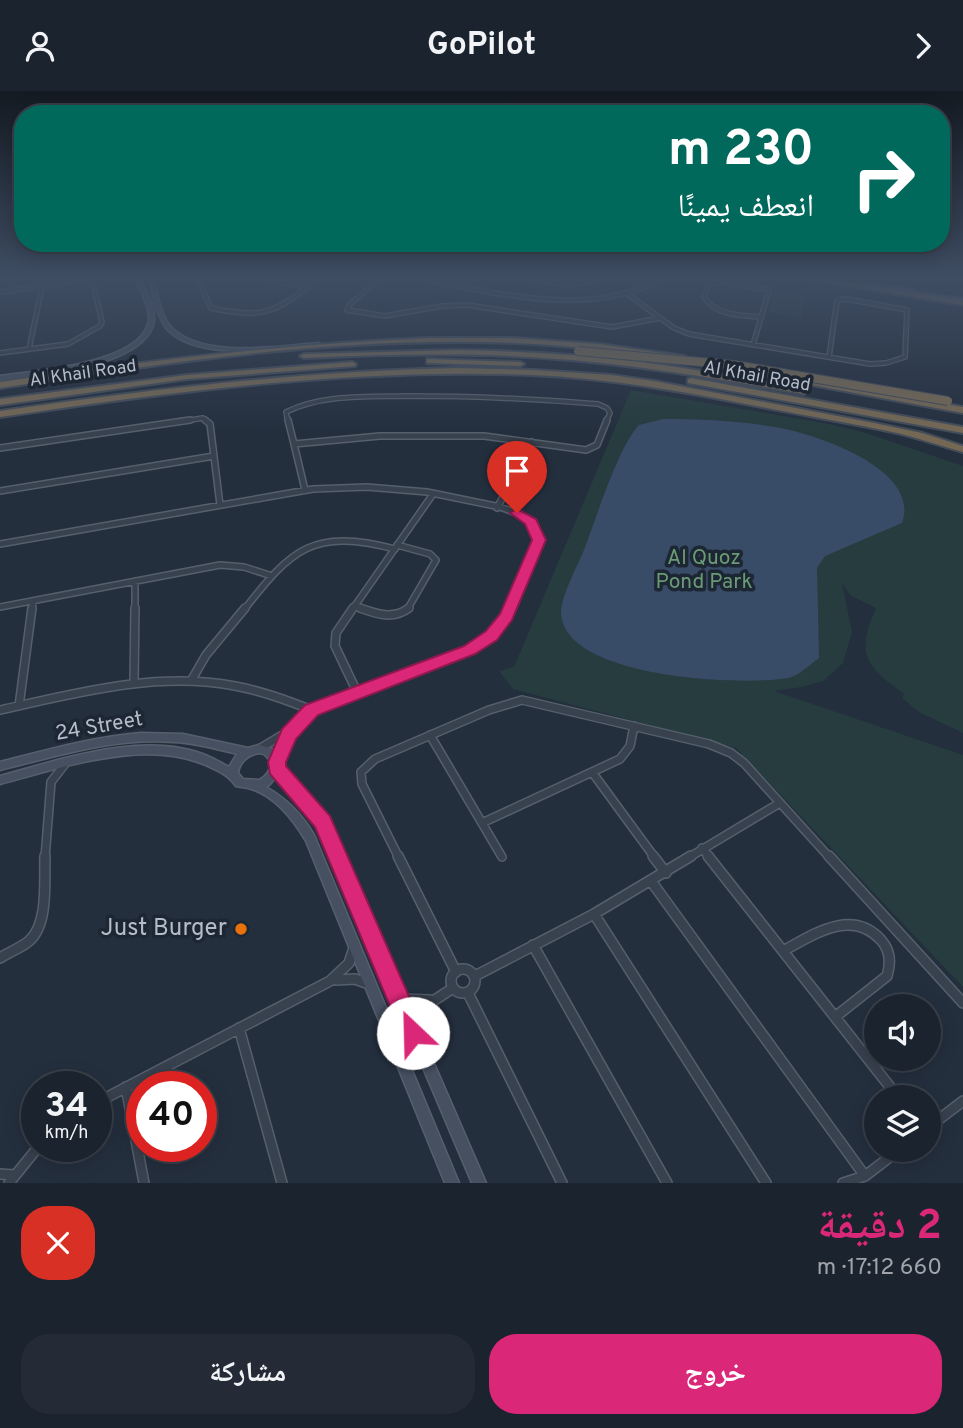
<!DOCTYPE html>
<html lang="ar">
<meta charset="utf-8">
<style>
:root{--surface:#1b232e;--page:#242b36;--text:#f1f3f6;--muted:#a0a4aa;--line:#39404a;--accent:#db2777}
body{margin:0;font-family:Overpass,"Noto Naskh Arabic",sans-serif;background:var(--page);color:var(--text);direction:rtl;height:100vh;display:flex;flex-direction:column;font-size:26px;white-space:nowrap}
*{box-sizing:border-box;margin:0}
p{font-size:23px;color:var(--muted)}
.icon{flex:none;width:38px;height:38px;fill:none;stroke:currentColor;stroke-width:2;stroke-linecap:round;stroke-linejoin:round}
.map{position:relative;height:1092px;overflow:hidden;direction:ltr}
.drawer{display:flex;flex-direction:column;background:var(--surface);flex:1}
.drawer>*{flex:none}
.banner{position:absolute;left:14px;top:14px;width:936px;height:147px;border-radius:28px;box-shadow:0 4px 18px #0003,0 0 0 2px var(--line);direction:rtl;background:#00695c;color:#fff;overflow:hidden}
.buttons{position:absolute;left:864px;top:903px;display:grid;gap:14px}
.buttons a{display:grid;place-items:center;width:77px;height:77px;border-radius:50%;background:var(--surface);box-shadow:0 4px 18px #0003,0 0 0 2px var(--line);font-size:35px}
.speed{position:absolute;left:21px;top:980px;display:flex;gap:14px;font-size:35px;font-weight:700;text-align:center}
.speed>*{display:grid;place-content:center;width:91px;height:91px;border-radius:50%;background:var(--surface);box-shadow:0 4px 18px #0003,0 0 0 2px var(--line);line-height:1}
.speed small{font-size:18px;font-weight:400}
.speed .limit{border:10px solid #d22;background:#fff;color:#111}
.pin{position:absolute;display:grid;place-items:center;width:60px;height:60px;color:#fff;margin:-72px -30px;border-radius:50% 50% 50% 0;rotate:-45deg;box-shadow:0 0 7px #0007}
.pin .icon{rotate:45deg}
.me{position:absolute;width:77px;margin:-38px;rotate:336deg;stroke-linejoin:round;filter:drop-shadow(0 0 5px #0008)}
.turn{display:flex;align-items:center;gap:24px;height:147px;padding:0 21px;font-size:32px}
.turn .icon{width:91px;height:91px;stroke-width:2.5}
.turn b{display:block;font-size:49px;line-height:60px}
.round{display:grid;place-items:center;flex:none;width:74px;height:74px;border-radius:28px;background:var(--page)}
.overview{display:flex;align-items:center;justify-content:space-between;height:119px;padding:0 21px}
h1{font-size:42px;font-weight:700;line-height:52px;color:var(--accent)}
.action{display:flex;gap:14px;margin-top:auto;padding:14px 21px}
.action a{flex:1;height:80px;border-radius:28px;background:var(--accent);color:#fff;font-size:28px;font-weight:700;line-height:80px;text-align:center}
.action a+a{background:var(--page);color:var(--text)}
header{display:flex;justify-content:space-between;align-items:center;height:91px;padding:0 21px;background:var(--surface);font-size:32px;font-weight:700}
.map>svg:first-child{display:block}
.green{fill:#263c3f}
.water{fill:#394c67}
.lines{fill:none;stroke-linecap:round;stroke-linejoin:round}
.street-far3-casing{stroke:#565f6c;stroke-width:6}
.street-far2-casing{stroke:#565f6c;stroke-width:8}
.street-far1-casing{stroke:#565f6c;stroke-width:10}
.street-casing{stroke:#565f6c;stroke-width:12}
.secondary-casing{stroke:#565f6c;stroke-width:3}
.primary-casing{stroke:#414a57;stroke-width:3}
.highway-casing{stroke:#434c59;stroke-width:4}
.street-far3{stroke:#38414e;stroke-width:3.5}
.street-far2{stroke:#38414e;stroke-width:5}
.street-far1{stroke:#38414e;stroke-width:7}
.street{stroke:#38414e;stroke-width:9}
.secondary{fill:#465061;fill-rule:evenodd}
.primary{fill:#56606e;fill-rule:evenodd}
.highway{fill:#746855;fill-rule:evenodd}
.highway-bridge-casing{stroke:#434c59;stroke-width:10;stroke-linecap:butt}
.highway-bridge{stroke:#746855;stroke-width:8}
.route{fill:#db2777;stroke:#8e194d;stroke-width:2}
.food-dot{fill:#e8710a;stroke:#1d2633;stroke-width:2.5}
.labels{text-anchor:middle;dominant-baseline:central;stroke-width:7;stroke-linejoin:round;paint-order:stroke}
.far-street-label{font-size:18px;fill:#b4bcc9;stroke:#1d2633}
.park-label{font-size:21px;fill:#6b9a76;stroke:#1d2633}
.street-label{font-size:21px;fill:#b4bcc9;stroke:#1d2633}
.near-poi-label{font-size:24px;fill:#b4bcc9;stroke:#1d2633;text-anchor:end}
</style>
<header><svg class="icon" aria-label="forward" viewBox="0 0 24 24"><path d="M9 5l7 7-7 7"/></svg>GoPilot<svg class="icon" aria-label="person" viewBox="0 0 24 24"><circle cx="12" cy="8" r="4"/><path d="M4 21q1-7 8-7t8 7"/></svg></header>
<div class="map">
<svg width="963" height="1092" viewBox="0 0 963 1092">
<rect width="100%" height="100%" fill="#242f3e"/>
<path class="green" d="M774,200L805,204L801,227L769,221Z
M631,299L824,332L863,341L963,375V642L919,621L902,607L904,603C864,574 856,563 876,517L850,504L842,492L852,541L843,572L823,590L802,596L774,600L963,664V896L736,657L513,598L499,580L514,576Z"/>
<path class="water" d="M663,328C703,328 746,330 785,338C823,346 921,380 902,432L825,465L817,477L819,567C810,573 799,585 788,587C739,595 587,587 564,535C562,530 561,524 561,519C564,499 576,478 584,459C596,428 618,356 639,334Z"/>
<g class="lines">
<g class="street-far3-casing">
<path id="street-far3" d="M197,187L211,217C268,229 276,220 320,187
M260,187L307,196
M381,187L349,214L347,219L385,225L442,215L467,214L612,236L660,227
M415,187C493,201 590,229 663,187
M517,187L568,194L611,187
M0,201L92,188
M626,202L674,237L689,243L870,273L886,272L905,266L907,219L847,208L837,209L829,266
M753,254L769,199L723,191L709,193L704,206C716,225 740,224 760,226
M29,258L42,196
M0,262L68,253L100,235L102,231L92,187
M179,331L203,327L207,331
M288,331L286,321C323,303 368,306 408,305C472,305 535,308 598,313L607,317L610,322L606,331"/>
</g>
<g class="street-far2-casing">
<path id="street-far2" d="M205,329L210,333L220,414
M288,329L294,353
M294,353L305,399
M294,353L380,345H484L586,359L597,354L607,329
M0,357L190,329
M0,400L214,365
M497,417L532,351
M0,453L313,398L367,396L427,401L500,416L519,423L533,433L538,442L537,455L509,519
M397,454L430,463L436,469L407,519
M354,515L365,519
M0,516L220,474L244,476L272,485
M32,519L33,510
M135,519V490
M244,519C292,457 314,437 395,458
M352,519L433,403"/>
</g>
<g class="street-far1-casing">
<path id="street-far1" d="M353,517L336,542L335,555L357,601
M360,517C377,523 393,529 409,517
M191,590L206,564L245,517
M134,591L135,517
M19,615L32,517
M0,619C76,602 157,580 235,595C262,600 286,609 312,619
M430,644L502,766
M259,658L289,640
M277,671L290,642L312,619L470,559L495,540L510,517
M592,681L655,767
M482,732L620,668L630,655L634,635
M702,757L710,767
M45,767L51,691L65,673
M399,767L362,693L361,681L375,668L489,619L522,609L709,653L731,662L744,672L830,767
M688,767L778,713"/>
</g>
<g class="street-casing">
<path id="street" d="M398,765L456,881
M653,765L666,782
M708,765L898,1006
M829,765L963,912
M651,790L865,1085
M594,823L766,1092
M533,854L667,1092
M783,860C814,843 852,817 881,849C891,860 891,872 887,885L835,926
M0,867C9,861 21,857 29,850C49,833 44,789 45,765
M451 890a12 12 0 1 1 24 0a12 12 0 1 1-24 0Z
M475,885L594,823L691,765
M336,889L355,888L369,893
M468,902L562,1092
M400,908L431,909
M239,937L282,1092
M414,940L427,914L453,897
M126,996L144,1092
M96,1012L330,890L349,872L354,857
M929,1036L963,1010
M0,1083L14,1084
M9,1092L39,1055
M843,1092L865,1085L899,1059"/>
</g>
<g class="secondary-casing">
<path id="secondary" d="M136,187H140C146,200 158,219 153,234C140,277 38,283 0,289V285C35,280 137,273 148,233C152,219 140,200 136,187Z
M149,187H153C158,203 160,225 172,237C203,268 279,255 319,252L322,254L319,256C279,258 196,271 167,238C156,224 153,203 149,187Z
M798,187H810L827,190L825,191L800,188Z
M141,642L183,643L248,657L259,654L271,657L276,661L280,668L281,674L315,712L332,738L486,1092H472L324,744L307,718L277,684L270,693L266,696C287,708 302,723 314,744L459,1092H445L306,750C293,728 273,703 248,697C244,696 240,696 236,695C230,687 225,683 216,679C152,644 65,676 0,693V685C63,668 147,638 210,666C217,669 223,673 229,676L237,663C217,658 196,652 174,651C115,646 57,665 0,679V671C47,659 93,646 141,642ZM259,662L264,663L270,669C272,679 267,685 259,689L243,688L238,682C240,670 248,664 259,662Z"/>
</g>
<g class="primary-casing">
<path id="primary" d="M825,187L913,198L915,201L963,207V211L826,190L823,188Z"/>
</g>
<g class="highway-casing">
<path id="highway" d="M825,188L963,210V214L823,191V189Z
M428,247H513L599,253L684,265L688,267L684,269C628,262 571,254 514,252C342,245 170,271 0,297V291C142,270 284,253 428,247Z
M456,259C515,260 575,263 634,270C691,277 747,288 804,297L808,300L804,303C727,289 650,276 571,269C482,261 393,263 304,267L300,265L304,263Z
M427,268L520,271L524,273L520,275L430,272H427Z
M352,271L356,273L355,275L187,288L0,314V308L187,284Z
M733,276L963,316V322L736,280H733Z
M458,277L534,279L611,284L654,290L874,332L922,342L963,355V361C941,355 919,347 897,342C852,332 807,325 762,316C685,301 610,287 532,284C353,277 176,300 0,326V320C152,298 304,280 458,277Z
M691,287L963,336V342L688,292V288Z"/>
</g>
<use href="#street-far3" class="street-far3"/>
<use href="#street-far2" class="street-far2"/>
<use href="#street-far1" class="street-far1"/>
<use href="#street" class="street"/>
<use href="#secondary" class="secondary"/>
<use href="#primary" class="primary"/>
<use href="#highway" class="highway"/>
<g class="highway-bridge-casing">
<path id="highway-bridge" d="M578,260L735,274L948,310"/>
</g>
<use href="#highway-bridge" class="highway-bridge"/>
</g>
<linearGradient id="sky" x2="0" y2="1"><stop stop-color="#141a22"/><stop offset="0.55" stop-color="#3f4d63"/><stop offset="1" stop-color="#3f4d63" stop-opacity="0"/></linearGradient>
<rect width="963" height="340" fill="url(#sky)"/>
<path class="route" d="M517,418L536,428L546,449L512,529L497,549L475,563L318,624L296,648L286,671V675L330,725L425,942L422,951L413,954L405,951L315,736L270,683L268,671L282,638L305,614L464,555L486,540L500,523L532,449L525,433L510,422Z"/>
<circle class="food-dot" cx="241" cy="838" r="7"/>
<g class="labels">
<g class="far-street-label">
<text transform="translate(83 283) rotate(-8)">Al Khail Road</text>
<text transform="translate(757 286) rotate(10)">Al Khail Road</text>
</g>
<g class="park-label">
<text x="704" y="467">Al Quoz<tspan x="704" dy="24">Pond Park</tspan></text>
</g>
<g class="street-label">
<text transform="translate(99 636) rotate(-10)">24 Street</text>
</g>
<g class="near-poi-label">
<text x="227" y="838">Just Burger</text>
</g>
</g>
</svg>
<div class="buttons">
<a><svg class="icon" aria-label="sound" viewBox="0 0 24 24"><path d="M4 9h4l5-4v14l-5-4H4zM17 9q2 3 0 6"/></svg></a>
<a><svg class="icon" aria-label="layers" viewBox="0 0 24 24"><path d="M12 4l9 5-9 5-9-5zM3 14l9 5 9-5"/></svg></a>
</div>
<div class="speed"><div>34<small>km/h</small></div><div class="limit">40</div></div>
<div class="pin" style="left:517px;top:422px;background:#d93025"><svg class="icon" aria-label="arrive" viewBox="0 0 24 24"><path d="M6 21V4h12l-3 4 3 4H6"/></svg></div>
<svg class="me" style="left:413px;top:942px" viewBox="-20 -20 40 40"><circle r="19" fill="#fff"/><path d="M0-13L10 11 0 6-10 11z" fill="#db2777"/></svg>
<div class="banner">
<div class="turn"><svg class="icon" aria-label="right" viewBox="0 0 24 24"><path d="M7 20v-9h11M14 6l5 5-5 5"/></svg><div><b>230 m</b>انعطف يمينًا</div></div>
</div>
</div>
<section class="drawer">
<div class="overview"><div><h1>2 دقيقة</h1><p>660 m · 17:12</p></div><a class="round" style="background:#d93025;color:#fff"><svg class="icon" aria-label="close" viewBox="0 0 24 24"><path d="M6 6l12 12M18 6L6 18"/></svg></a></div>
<div class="action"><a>خروج</a><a>مشاركة</a></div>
</section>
